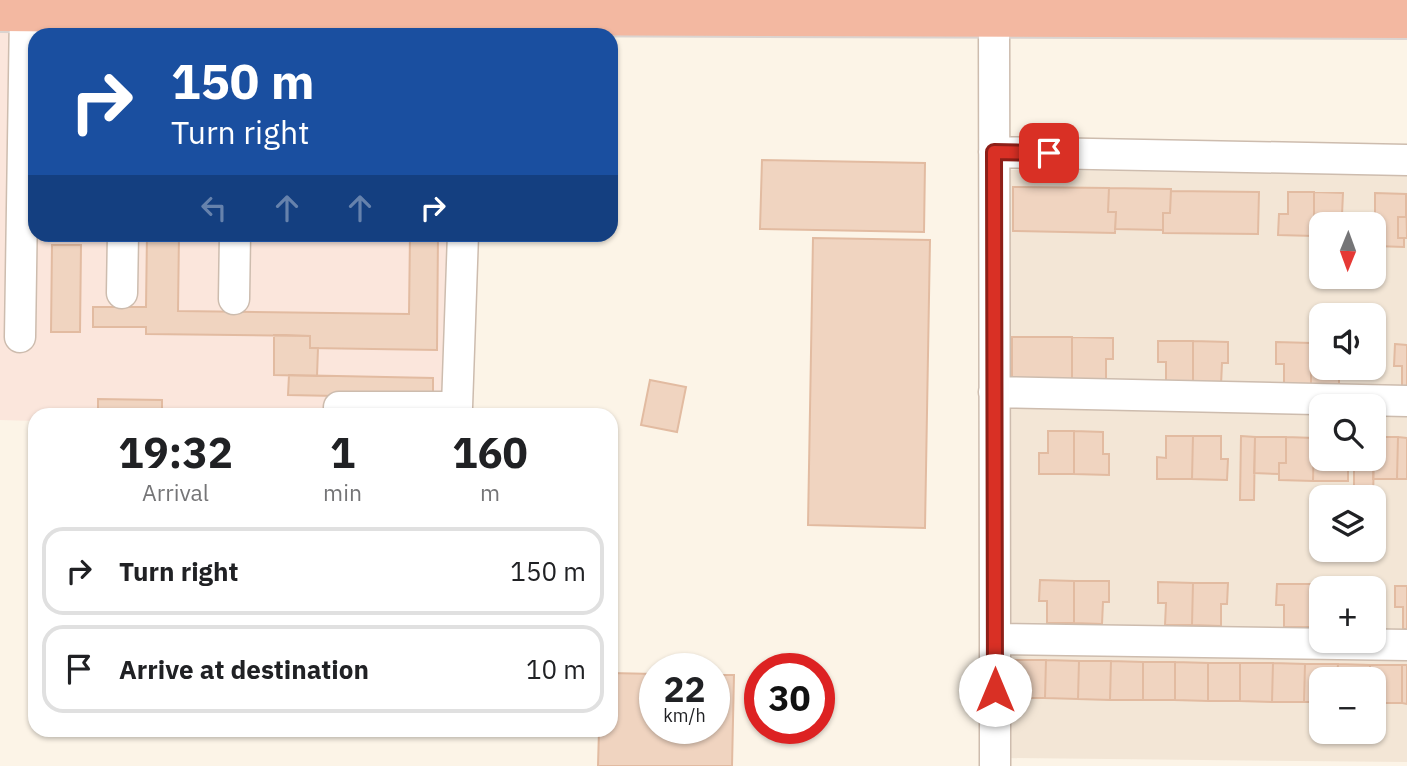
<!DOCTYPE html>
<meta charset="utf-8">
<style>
:root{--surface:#fff;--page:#f2f2f2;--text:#202124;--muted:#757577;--line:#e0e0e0}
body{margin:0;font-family:"IBM Plex Sans",sans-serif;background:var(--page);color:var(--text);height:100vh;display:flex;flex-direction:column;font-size:26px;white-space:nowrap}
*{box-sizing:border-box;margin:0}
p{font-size:23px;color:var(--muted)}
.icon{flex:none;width:38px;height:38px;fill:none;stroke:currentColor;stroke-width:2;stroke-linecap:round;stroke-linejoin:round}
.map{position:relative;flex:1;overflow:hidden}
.drawer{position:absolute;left:28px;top:408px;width:590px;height:329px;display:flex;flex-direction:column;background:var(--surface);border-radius:21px;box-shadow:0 2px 5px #0004}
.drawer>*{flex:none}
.hud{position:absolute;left:28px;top:28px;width:590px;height:214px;border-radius:21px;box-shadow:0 2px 5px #0004;background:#1a4fa0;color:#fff;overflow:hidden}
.needle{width:46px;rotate:181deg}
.controls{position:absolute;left:1309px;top:212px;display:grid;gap:14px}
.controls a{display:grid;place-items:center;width:77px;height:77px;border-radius:14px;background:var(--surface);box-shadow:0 2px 5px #0004;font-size:35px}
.speed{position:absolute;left:639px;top:653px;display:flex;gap:14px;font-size:35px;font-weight:700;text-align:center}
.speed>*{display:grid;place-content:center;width:91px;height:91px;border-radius:50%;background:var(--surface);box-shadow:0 2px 5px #0004;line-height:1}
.speed small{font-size:18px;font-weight:400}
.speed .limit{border:10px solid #d22;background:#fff;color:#111}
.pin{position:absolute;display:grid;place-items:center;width:60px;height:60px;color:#fff;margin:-30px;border-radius:14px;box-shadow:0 4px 10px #0006}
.me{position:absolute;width:77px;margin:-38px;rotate:0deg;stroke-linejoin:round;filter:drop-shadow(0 0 5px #0008)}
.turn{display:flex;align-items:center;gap:24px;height:147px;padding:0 28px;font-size:32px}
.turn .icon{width:91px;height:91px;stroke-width:2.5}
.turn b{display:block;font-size:49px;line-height:60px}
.lanes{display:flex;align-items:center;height:66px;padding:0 28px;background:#0003;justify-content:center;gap:35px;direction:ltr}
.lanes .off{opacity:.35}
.eta{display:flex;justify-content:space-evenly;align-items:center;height:119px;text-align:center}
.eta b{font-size:42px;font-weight:800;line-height:49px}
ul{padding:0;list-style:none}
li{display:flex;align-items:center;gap:21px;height:88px;margin:0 14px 10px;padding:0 14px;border:4px solid var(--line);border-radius:21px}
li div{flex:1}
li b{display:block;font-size:26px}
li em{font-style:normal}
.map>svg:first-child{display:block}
.residential{fill:#f3e6d6;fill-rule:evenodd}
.commercial{fill:#fbe6dc}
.building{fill:#f0d4c0;stroke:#e2bba1;stroke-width:2}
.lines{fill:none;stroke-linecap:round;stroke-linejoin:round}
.minor-casing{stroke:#cdbcae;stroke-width:33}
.highway-casing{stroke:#dbd4d0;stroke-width:42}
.minor{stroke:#fff;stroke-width:30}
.highway{stroke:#f3b8a1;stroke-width:38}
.route-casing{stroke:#8d1f18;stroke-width:18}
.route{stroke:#d93025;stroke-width:12}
</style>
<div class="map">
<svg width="1407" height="766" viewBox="0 0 1407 766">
<rect width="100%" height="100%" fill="#fcf4e7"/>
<path class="residential" d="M1009,170L1407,174V762L1005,758ZM1321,224H1374V276H1321ZM1321,315H1374V368H1321ZM1321,406H1374V458H1321ZM1321,497H1374V550H1321ZM1321,588H1374V640H1321ZM1321,679H1374V732H1321Z"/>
<path class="commercial" d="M0,21L458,35H35V234L452,235L446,415H35V421L0,420Z"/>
<path class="building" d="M762,160L925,163L924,232L760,229Z
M1013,187L1109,188L1108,212H1116L1115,233L1013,231Z
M1109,188L1171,189L1170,213H1163V230L1115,229L1116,212H1108Z
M1171,191L1259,192L1258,234L1163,233V213H1170Z
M1288,192H1314V236L1278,235L1279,214H1288Z
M1314,192L1343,193L1342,215H1349V224H1321V236H1314Z
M1375,193L1406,194V217H1398V238H1404V247L1375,246Z
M1406,194L1407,238H1398V217H1406Z
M147,234H179L178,311L409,314L410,234H438L437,350L310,348V336L146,334V327H93V307H146Z
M813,238L930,240L925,528L808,525Z
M52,245H81L80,332H51Z
M274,335L310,336V348H318L317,376L274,375Z
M1012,337H1072V381L1012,380Z
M1072,337L1113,338V359H1106V381H1072Z
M1158,341H1193V384H1166V362H1158Z
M1193,341L1228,342V363H1222L1221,385L1193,384Z
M1276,342L1311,343V386L1284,385V364H1276Z
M1311,343H1321V368H1339V386H1311Z
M1395,344L1407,345V388L1402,387V366H1394Z
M289,375L433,378V398L288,395Z
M650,380L686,387L677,432L641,425Z
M98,399L162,400V415H98Z
M1048,431H1074V474H1039V453H1048Z
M1074,431L1103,432V454H1109V475L1074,474Z
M1166,436H1193L1192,479H1157V457L1166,458Z
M1193,436H1221V459H1228L1227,480L1192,479Z
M1241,436L1255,437L1254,500H1240Z
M1255,437H1286V463H1279V474L1254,473Z
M1286,437L1314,438L1313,481L1279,480V463H1286Z
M1374,437H1398L1397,479H1373Z
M1398,437L1407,438V479H1397Z
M1314,438H1321V458H1341V464H1348V481H1313Z
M1354,458H1374L1373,497H1359V491H1354Z
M1040,580L1074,581V623H1047V601H1039Z
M1074,581H1109V602H1103L1102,624L1074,623Z
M1158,582L1193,583L1192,625H1165L1166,603H1158Z
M1193,583H1228L1227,604H1221V626L1192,625Z
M1277,584H1311V627H1284V605H1276Z
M1311,584H1346V588H1321V627H1311Z
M1395,586H1407V629H1403V607H1395Z
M1013,660H1046L1045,698H1013Z
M1046,660L1079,661L1078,699L1045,698Z
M1079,661H1111L1110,700L1078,699Z
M1111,661L1143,662V700H1110Z
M1143,662H1175V700H1143Z
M1175,662L1208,663V701L1175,700Z
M1208,663H1240V701H1208Z
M1240,663H1273L1272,702L1240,701Z
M1273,663L1305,664L1304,702H1272Z
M1305,664H1338L1337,679H1321V702H1304Z
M1338,664L1370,665V679H1337Z
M1370,665H1402V703H1374V679H1370Z
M1402,665H1407V704L1402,703Z
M611,673L654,674V728H714V675H734L732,766H598L599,730H611Z"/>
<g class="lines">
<g class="minor-casing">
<path id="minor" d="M994,18L995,639L1407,645
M994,152L1407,160
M122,293L123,234
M234,299L235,234
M20,337L25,13
M994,392L1407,401
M339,415V407H457L463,234
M995,639V766"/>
</g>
<g class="highway-casing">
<path id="highway" d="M0,12L471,16L1407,19"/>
</g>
<use href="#minor" class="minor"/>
<use href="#highway" class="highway"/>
</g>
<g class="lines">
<g class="route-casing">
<path id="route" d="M995,690L994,152L1049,153"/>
</g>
<use href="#route" class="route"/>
</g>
</svg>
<div class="controls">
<a><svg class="needle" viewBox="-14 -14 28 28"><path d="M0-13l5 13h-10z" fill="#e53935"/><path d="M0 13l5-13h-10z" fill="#757577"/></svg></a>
<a><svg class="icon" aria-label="sound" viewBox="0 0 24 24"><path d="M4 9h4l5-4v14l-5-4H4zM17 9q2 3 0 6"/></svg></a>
<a><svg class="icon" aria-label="search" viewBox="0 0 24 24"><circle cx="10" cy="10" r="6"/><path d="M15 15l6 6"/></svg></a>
<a><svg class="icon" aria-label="layers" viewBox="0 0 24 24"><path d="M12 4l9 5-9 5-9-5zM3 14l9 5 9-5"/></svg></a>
<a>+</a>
<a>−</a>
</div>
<div class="speed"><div>22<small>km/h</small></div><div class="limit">30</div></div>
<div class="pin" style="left:1049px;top:153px;background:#d93025"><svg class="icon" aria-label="arrive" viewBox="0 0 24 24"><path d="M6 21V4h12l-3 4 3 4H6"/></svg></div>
<svg class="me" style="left:995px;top:690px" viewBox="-20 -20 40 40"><circle r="19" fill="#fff"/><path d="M0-13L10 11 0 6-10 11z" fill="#d93025"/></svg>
<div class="hud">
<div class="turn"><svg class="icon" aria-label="right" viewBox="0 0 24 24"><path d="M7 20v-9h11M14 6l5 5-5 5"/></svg><div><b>150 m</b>Turn right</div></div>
<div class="lanes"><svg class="icon off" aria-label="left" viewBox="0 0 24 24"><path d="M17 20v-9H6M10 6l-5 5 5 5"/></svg><svg class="icon off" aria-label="ahead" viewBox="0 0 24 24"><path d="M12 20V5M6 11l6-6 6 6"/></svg><svg class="icon off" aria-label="ahead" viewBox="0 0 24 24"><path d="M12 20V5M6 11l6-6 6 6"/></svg><svg class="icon" aria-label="right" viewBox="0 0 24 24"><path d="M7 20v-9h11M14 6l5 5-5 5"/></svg></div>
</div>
<section class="drawer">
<div class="eta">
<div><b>19:32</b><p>Arrival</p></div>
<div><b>1</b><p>min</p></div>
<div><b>160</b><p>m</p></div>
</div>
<ul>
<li><svg class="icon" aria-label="right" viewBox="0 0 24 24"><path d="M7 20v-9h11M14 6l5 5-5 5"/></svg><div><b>Turn right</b></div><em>150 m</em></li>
<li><svg class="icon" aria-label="arrive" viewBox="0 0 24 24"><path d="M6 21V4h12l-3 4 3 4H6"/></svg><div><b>Arrive at destination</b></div><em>10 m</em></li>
</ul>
</section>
</div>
